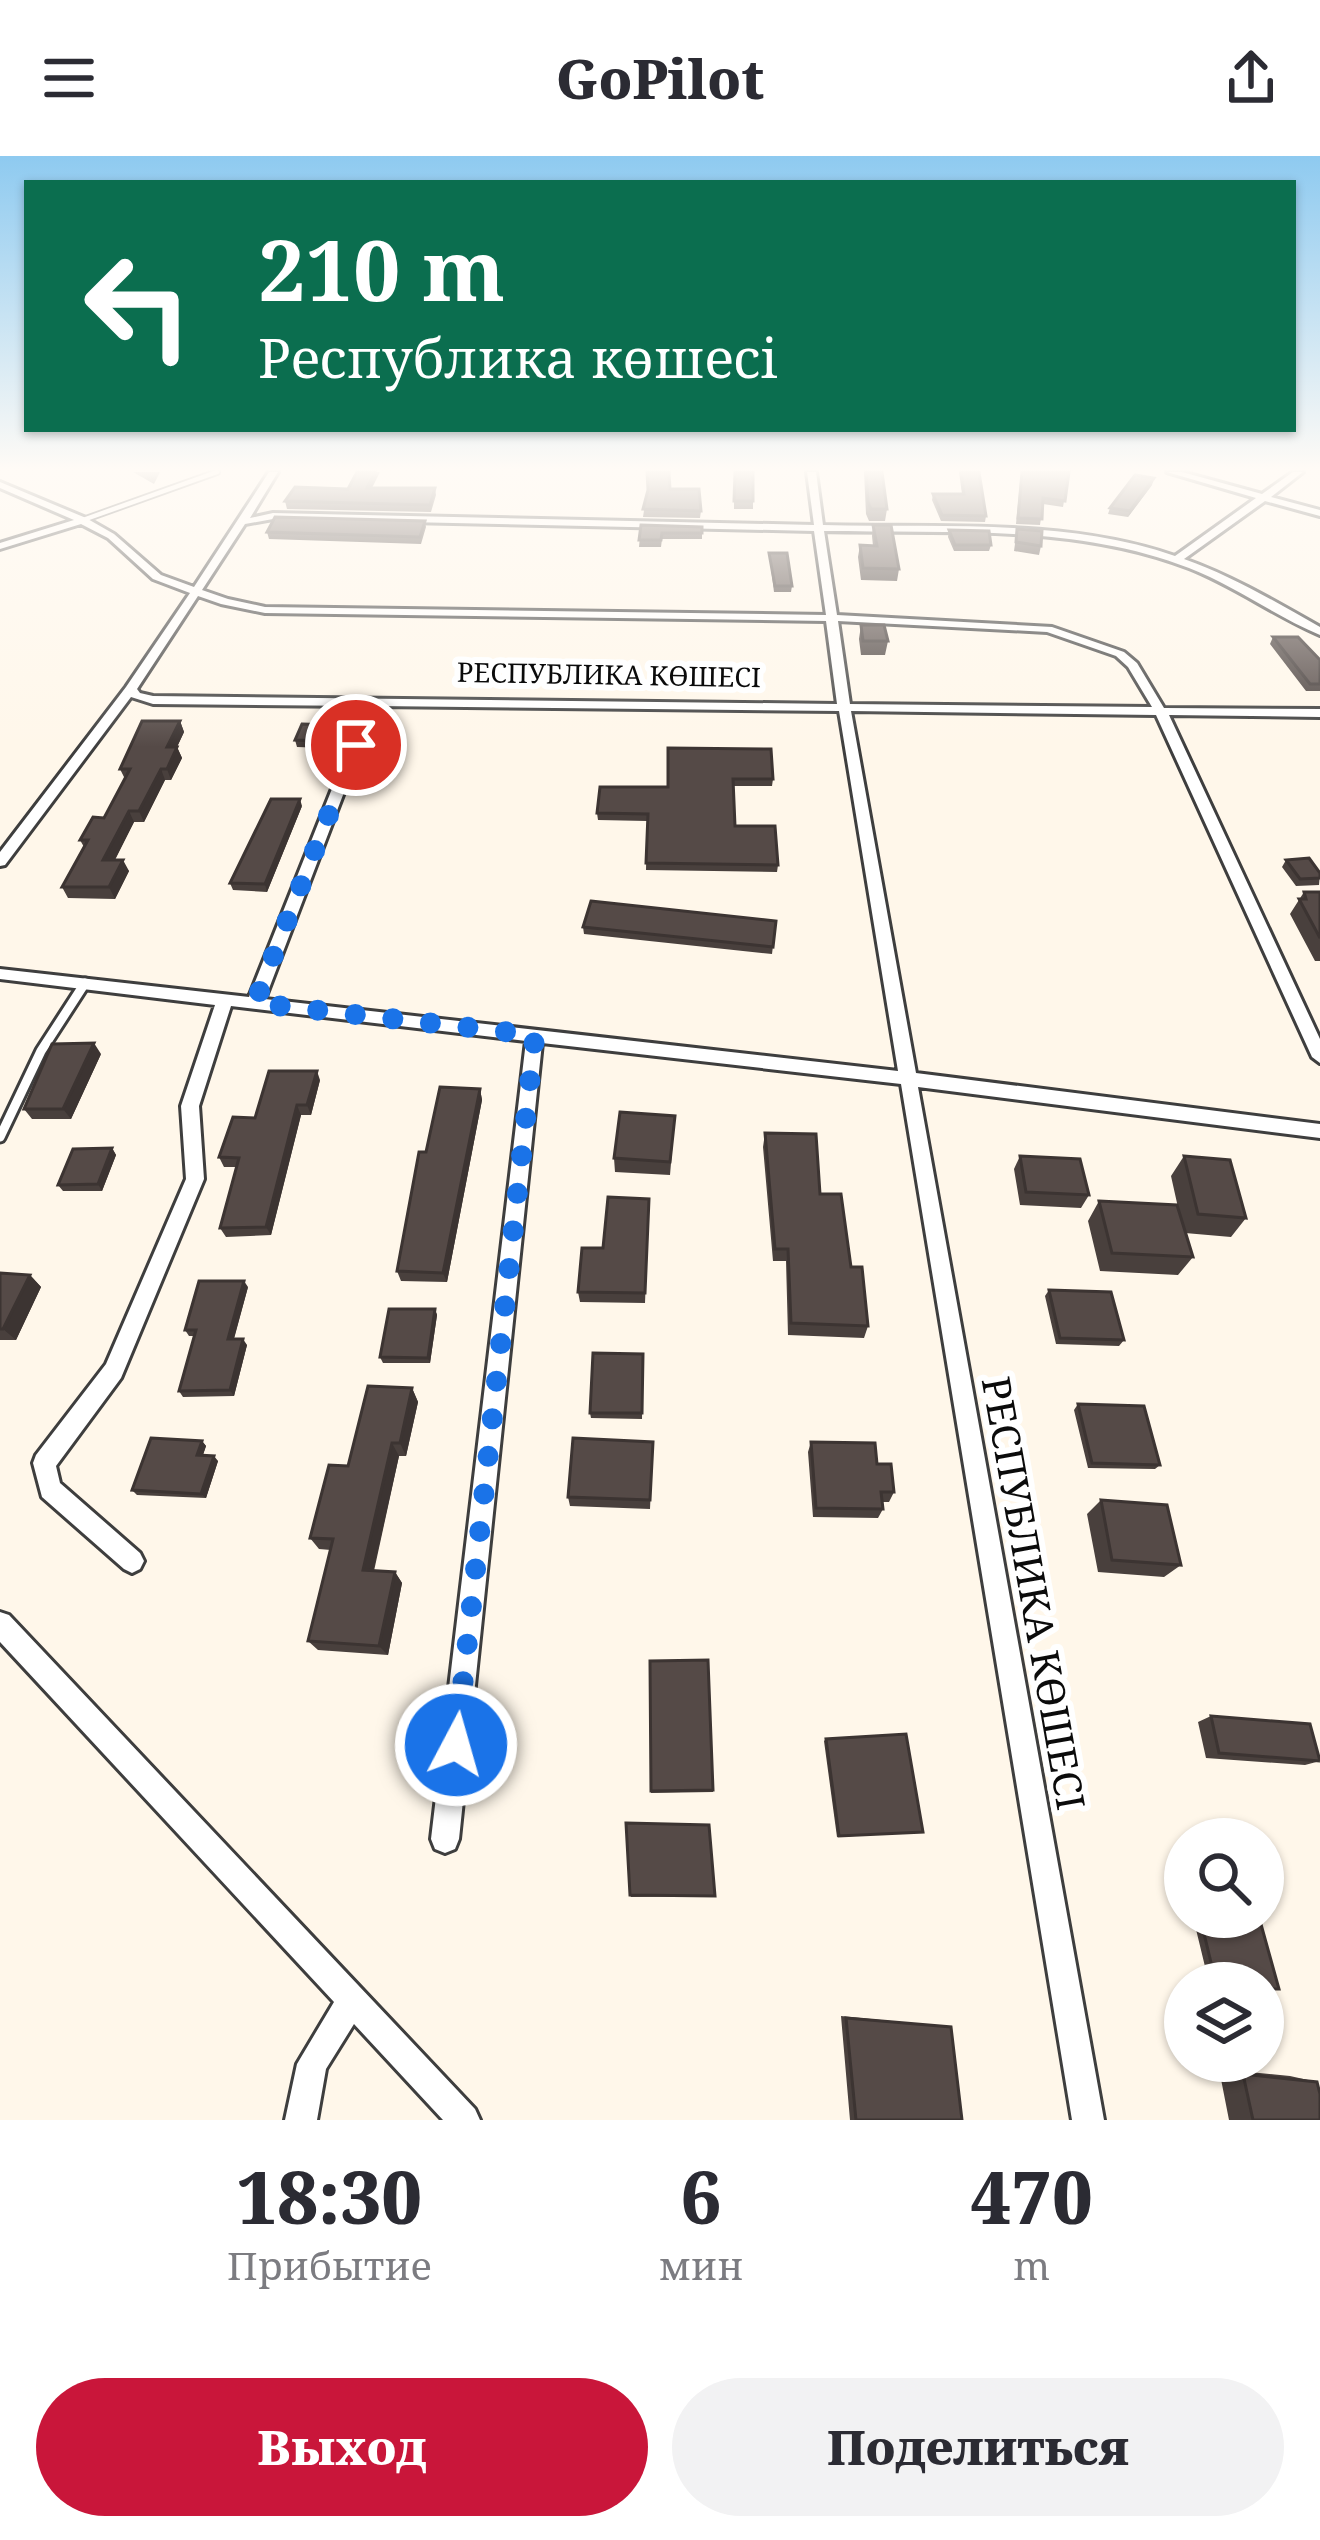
<!DOCTYPE html>
<html lang="ru">
<meta charset="utf-8">
<style>
:root{--surface:#fff;--page:#f2f2f3;--text:#2b2b33;--muted:#7c7c81;--accent:#c9163a}
body{margin:0;font-family:"Noto Serif",serif;background:var(--page);color:var(--text);height:100vh;display:flex;flex-direction:column;font-size:45px;white-space:nowrap}
*{box-sizing:border-box;margin:0}
p{font-size:39px;color:var(--muted)}
.icon{flex:none;width:66px;height:66px;fill:none;stroke:currentColor;stroke-width:2;stroke-linecap:round;stroke-linejoin:round}
.map{position:relative;height:1964px;overflow:hidden}
.panel{display:flex;flex-direction:column;background:var(--surface);flex:1}
.panel>*{flex:none}
.banner{position:absolute;left:24px;top:24px;width:1272px;height:252px;border-radius:0px;box-shadow:0 3px 9px #0004;background:#0b6e4f;color:#fff;overflow:hidden}
.fabs{position:absolute;left:1164px;top:1662px;display:grid;gap:24px}
.fabs a{display:grid;place-items:center;width:120px;height:120px;border-radius:50%;background:var(--surface);box-shadow:0 3px 9px #0004;font-size:60px}
.pin{position:absolute;display:grid;place-items:center;width:102px;height:102px;color:#fff;margin:-51px;border:6px solid #fff;border-radius:50%;box-shadow:0 3px 12px #0007}
.me{position:absolute;width:132px;margin:-66px;rotate:6deg;stroke-linejoin:round;filter:drop-shadow(0 0 9px #0008)}
.turn{display:flex;align-items:center;gap:42px;height:252px;padding:0 36px;font-size:54px}
.turn .icon{width:156px;height:156px;stroke-width:2.5}
.turn b{display:block;font-size:84px;line-height:102px}
.eta{display:flex;justify-content:space-evenly;align-items:center;height:204px;text-align:center}
.eta b{font-size:72px;font-weight:800;line-height:84px}
.action{display:flex;gap:24px;margin-top:auto;padding:24px 36px}
.action a{flex:1;height:138px;border-radius:72px;background:var(--accent);color:#fff;font-size:48px;font-weight:800;line-height:138px;text-align:center}
.action a+a{background:var(--page);color:var(--text)}
header{display:flex;justify-content:space-between;align-items:center;height:156px;padding:0 36px;background:var(--surface);font-size:54px;font-weight:800}
.map>svg:first-child{display:block}
.lines{fill:none;stroke-linecap:round;stroke-linejoin:round}
.service-far1-casing{stroke:#3e3e3e;stroke-width:8}
.service-casing{stroke:#3e3e3e;stroke-width:15}
.minor-casing{stroke:#3e3e3e;stroke-width:6}
.service-far1{stroke:#fff;stroke-width:4.5}
.service{stroke:#fff;stroke-width:9}
.minor{fill:#fff;fill-rule:evenodd}
.wall{fill:#49403d}
.shaded-wall{fill:#3c3432}
.building{fill:#554a47;stroke:#3c3432;stroke-width:3}
.route{stroke:#1a73e8;stroke-width:21;stroke-dasharray:0 37.8}
.labels{text-anchor:middle;dominant-baseline:central;stroke-width:12;stroke-linejoin:round;paint-order:stroke}
.far-street-label{font-size:27px;fill:#0b0b0b;stroke:#fff}
.near-street-label{font-size:39px;fill:#0b0b0b;stroke:#fff}
</style>
<header><svg class="icon" aria-label="menu" viewBox="0 0 24 24"><path d="M4 6h16M4 12h16M4 18h16"/></svg>GoPilot<svg class="icon" aria-label="share" viewBox="0 0 24 24"><path d="M12 15V3M7 8l5-5 5 5M5 13v7h14v-7"/></svg></header>
<div class="map">
<svg width="1320" height="1964" viewBox="0 0 1320 1964">
<rect width="100%" height="100%" fill="#fff7ea"/>
<g class="lines">
<g class="service-far1-casing">
<path id="service-far1" d="M83,364L217,316"/>
</g>
<g class="service-casing">
<path id="service" d="M0,981L41,895L85,827"/>
</g>
<g class="minor-casing">
<path id="minor" d="M269,316H278L250,362L273,357L814,369L807,316H816L823,369C939,372 1065,362 1175,400L1256,342L1167,316H1182L1262,338L1293,316H1303L1271,341L1320,354V360L1265,345L1184,403C1232,420 1276,446 1320,471V479C1275,460 1235,430 1189,412C1074,367 945,378 824,375L837,459L1052,471L1124,496L1137,507L1164,552L1320,553V561L1169,559L1320,883V907L1312,901L1156,559L851,555L916,917L1320,968V982L918,931L1104,1964H1072L901,928L542,887L459,1683L455,1693L445,1697L435,1693L431,1683L526,885L231,850L199,950L204,1023L121,1222L56,1310L60,1327L140,1397L144,1405L140,1413L132,1417L124,1413L42,1341L33,1307L36,1299L106,1208L186,1023L181,950L215,849L0,823V813L249,841L365,550L153,548L131,541L5,709L0,710V696L126,531L190,437L153,423L108,382L81,368L0,393V387L74,364L0,332V326L86,362L114,378L161,419L194,431ZM273,363L814,375L826,459L265,451L228,443L202,434L245,368ZM198,440L221,448L265,457L826,465L837,548L153,540L140,537L137,533ZM838,465L1047,476L1116,500L1128,511L1152,551L850,548ZM377,550L839,555L898,915L265,843Z
M0,1456L9,1459L475,1953L480,1964H443L354,1868L326,1913L317,1964H285L297,1908L334,1846L0,1486Z"/>
</g>
<use href="#service-far1" class="service-far1"/>
<use href="#service" class="service"/>
<use href="#minor" class="minor"/>
</g>
<path class="wall" d="M133,316H160L154,328Z
M734,316H753V353H734Z
M864,316H882L887,353L885,365H869L866,358Z
M959,316H979L986,360L985,366L941,365L932,344L933,338H962Z
M1021,316H1069L1063,351L1043,348L1040,369L1016,368Z
M1152,329L1128,361L1108,358L1110,352Z
M435,332L436,339L431,356L287,353L285,345L348,333Z
M670,333L701,355L700,362L643,361L647,335Z
M425,365L426,371L421,388L269,383L267,376Z
M641,369L702,371V383H662L661,391H639Z
M873,369L899,413L897,425L861,424L858,401L860,389L873,390L872,380Z
M1017,373L1041,390L1039,399L1014,395Z
M949,374L991,389L989,395H954L948,381Z
M769,397L792,430L791,436H774Z
M861,469L888,485L885,499H861L859,483Z
M1273,481L1320,504V535H1306L1270,488Z
M180,565L184,576L177,591L182,602L171,624H165L144,666H134L115,704L129,715L115,743L68,742L62,731L84,691L80,684L104,662L125,623L120,613Z
M333,576L326,592L297,591L295,584Z
M668,592L773,623L772,630H733L735,670L778,709L777,716L646,714L647,665L598,664L597,657L668,631Z
M302,650L267,736L233,734L230,727Z
M1286,704L1320,717L1319,729L1296,730L1282,711Z
M1304,736H1320V805H1315L1290,758Z
M776,765L772,798L584,778L583,771Z
M101,898L71,963H32L24,953Z
M320,924L311,959H301L271,1079L226,1081L220,1072L236,1011H224L219,1001L255,962Z
M480,933L482,944L447,1126L401,1125L397,1115L426,996Z
M675,960L670,1019L615,1016L614,1002Z
M765,977L820,1038L851,1111L868,1170L864,1182L788,1179L786,1105H773L763,991Z
M112,992L116,999L102,1035H63L58,1029Z
M1020,1000L1089,1039L1081,1052L1020,1049L1014,1013Z
M1184,1000L1246,1062L1231,1081L1185,1077L1193,1101L1178,1119L1100,1115L1088,1065L1099,1045L1179,1056L1171,1020Z
M649,1043L645,1147L580,1146L578,1136L603,1092Z
M0,1117L30,1119L41,1131L16,1184H0Z
M248,1131L234,1183L247,1189L234,1240L183,1241L179,1235L194,1180H189L185,1174Z
M1049,1134L1124,1184L1119,1190L1056,1188L1045,1140Z
M435,1153L437,1159L430,1207H383L380,1201Z
M643,1198L642,1263L591,1262L590,1257Z
M412,1232L418,1246L406,1300H399L374,1415L395,1416L402,1427L388,1499L318,1494L308,1485L331,1394L319,1393L310,1382L348,1310Z
M1078,1248L1160,1309L1155,1313L1088,1312L1074,1254Z
M202,1285L206,1290L203,1299L218,1305L206,1342L137,1339L132,1334Z
M653,1286L650,1353L570,1350L568,1341Z
M811,1286L877,1308L894,1336L889,1346H882L883,1353L878,1362L813,1361L808,1296Z
M1101,1344L1181,1409L1164,1421L1098,1416L1087,1358Z
M650,1505L713,1634V1636L651,1637Z
M1211,1560L1320,1605L1305,1609L1206,1602L1198,1566Z
M826,1583L923,1676L837,1681L824,1585Z
M630,1739L715,1740L631,1741Z
M1193,1761H1259L1263,1827H1209Z
M841,1860L951,1871L962,1964H850Z
M1219,1913L1290,1920L1317,1926L1320,1964H1229Z"/>
<path class="shaded-wall" d="M375,316H380L368,340L367,332Z
M1154,322L1152,329L1128,361L1130,355Z
M180,565L184,576L177,591L182,602L171,624L167,613V591Z
M331,569L333,576L326,592L324,585Z
M161,613L165,624L144,666L139,655Z
M300,643L302,650L267,736L265,728Z
M129,655L134,666L109,715L103,704Z
M123,704L129,715L115,743L109,731Z
M94,887L101,898L71,963L63,953Z
M317,915L320,924L311,959L307,949Z
M480,933L482,944L447,1126L443,1117Z
M297,949L301,959L271,1079L266,1071Z
M112,992L116,999L102,1035L98,1028Z
M30,1119L41,1131L16,1184L3,1173Z
M244,1125L248,1131L232,1189L228,1183Z
M435,1153L437,1159L430,1207L428,1202Z
M243,1183L247,1189L234,1240L230,1234Z
M412,1232L418,1246L406,1300L400,1287Z
M202,1285L206,1290L201,1304L197,1299Z
M392,1287L399,1300L371,1425L363,1414Z
M214,1300L218,1305L206,1342L201,1338Z
M395,1416L402,1427L388,1499L379,1490Z"/>
<path class="building" d="M357,316H375L367,332H435L430,349L285,345L295,331L348,333Z
M647,316H669L670,333H699L701,355L643,353L648,334Z
M735,316H753V345H734Z
M866,316H882L887,353H871L868,346Z
M961,316H979L986,360L942,359L933,338H964Z
M1022,316H1069L1065,345L1043,342L1042,363L1018,362Z
M1135,319L1154,322L1130,355L1110,352Z
M275,361L425,365L420,381L267,376Z
M641,369L702,371V377H662L661,384H639Z
M873,369H891L899,413L863,412L860,389L877,390Z
M1017,373L1042,375L1041,390L1016,386Z
M949,374L989,375L991,389H955Z
M769,397H787L792,430H775Z
M861,469H884L888,485H863Z
M1273,481H1298L1320,504V528H1310Z
M142,565H180L167,591H177L167,613H161L139,655H129L103,704H123L109,731H62L88,684H80L93,661L104,662L130,613H120Z
M302,568L331,569L324,585L295,584Z
M668,592L771,593L773,623H733L735,670H775L778,709L646,707L648,658L597,657L600,631H668Z
M271,643H300L265,728L230,727Z
M1309,702L1320,717V722L1300,723L1286,704Z
M1304,736H1320V782L1299,743H1306Z
M591,745L776,765L773,791L583,771Z
M94,887L63,953H24L52,888Z
M269,915H317L307,949H297L266,1071L220,1072L239,1002L219,1001L233,961L255,962Z
M440,931L480,933L443,1117L397,1115L419,996H426Z
M620,956L675,960L670,1006L614,1002Z
M765,977L816,978L820,1038H841L851,1111H862L868,1170L791,1167L788,1093H775Z
M112,992L98,1028L58,1029L73,993Z
M1020,1000L1080,1003L1089,1039L1026,1036Z
M1184,1000L1230,1004L1246,1062L1198,1058Z
M608,1041L649,1043L645,1137L578,1136L582,1092H603Z
M1099,1045L1177,1049L1193,1101L1112,1097Z
M0,1117L30,1119L3,1173H0Z
M199,1125H244L228,1183H243L230,1234L179,1235L196,1174H185Z
M1049,1134L1111,1136L1124,1184L1060,1182Z
M389,1153H435L428,1202L380,1201Z
M593,1197L643,1198L642,1257H590Z
M368,1230L412,1232L400,1287H392L363,1414L395,1416L379,1490L308,1485L333,1383L310,1382L329,1309L348,1310Z
M1078,1248L1144,1250L1160,1309L1092,1307Z
M151,1282L202,1285L197,1299L214,1300L201,1338L132,1334Z
M573,1282L653,1286L650,1344L568,1341Z
M811,1286L875,1287L877,1308H891L894,1336H881L883,1353L816,1352Z
M1101,1344L1167,1349L1181,1409L1112,1404Z
M708,1504L713,1634L651,1635L650,1505Z
M1211,1560L1310,1568L1320,1605L1219,1597Z
M906,1578L923,1676L839,1680L826,1583Z
M626,1667L709,1669L715,1740L630,1739Z
M1200,1761H1259L1279,1833H1263V1827H1216Z
M846,1862L951,1871L962,1964H856Z
M1243,1918L1317,1926L1320,1938V1964H1253Z"/>
<linearGradient id="sky" x2="0" y2="1"><stop stop-color="#8ecaf0"/><stop offset="0.53" stop-color="#fffbf6"/><stop offset="1" stop-color="#fffbf6" stop-opacity="0"/></linearGradient>
<rect width="1320" height="591" fill="url(#sky)"/>
<g class="lines">
<path class="route" d="M356,589L255,847L535,879L456,1589"/>
</g>
<g class="labels">
<g class="far-street-label">
<text transform="translate(609 518) rotate(1)">РЕСПУБЛИКА КӨШЕСІ</text>
</g>
<g class="near-street-label">
<text transform="translate(1035 1437) rotate(80)">РЕСПУБЛИКА КӨШЕСІ</text>
</g>
</g>
</svg>
<div class="fabs">
<a><svg class="icon" aria-label="search" viewBox="0 0 24 24"><circle cx="10" cy="10" r="6"/><path d="M15 15l6 6"/></svg></a>
<a><svg class="icon" aria-label="layers" viewBox="0 0 24 24"><path d="M12 4l9 5-9 5-9-5zM3 14l9 5 9-5"/></svg></a>
</div>
<div class="pin" style="left:356px;top:589px;background:#d93025"><svg class="icon" aria-label="arrive" viewBox="0 0 24 24"><path d="M6 21V4h12l-3 4 3 4H6"/></svg></div>
<svg class="me" style="left:456px;top:1589px" viewBox="-20 -20 40 40"><circle r="17" fill="#1a73e8" stroke="#fff" stroke-width="3"/><path d="M0-11L8 9 0 5-8 9z" fill="#fff"/></svg>
<div class="banner">
<div class="turn"><svg class="icon" aria-label="left" viewBox="0 0 24 24"><path d="M17 20v-9H6M10 6l-5 5 5 5"/></svg><div><b>210 m</b>Республика көшесі</div></div>
</div>
</div>
<section class="panel">
<div class="eta">
<div><b>18:30</b><p>Прибытие</p></div>
<div><b>6</b><p>мин</p></div>
<div><b>470</b><p>m</p></div>
</div>
<div class="action"><a>Выход</a><a>Поделиться</a></div>
</section>
